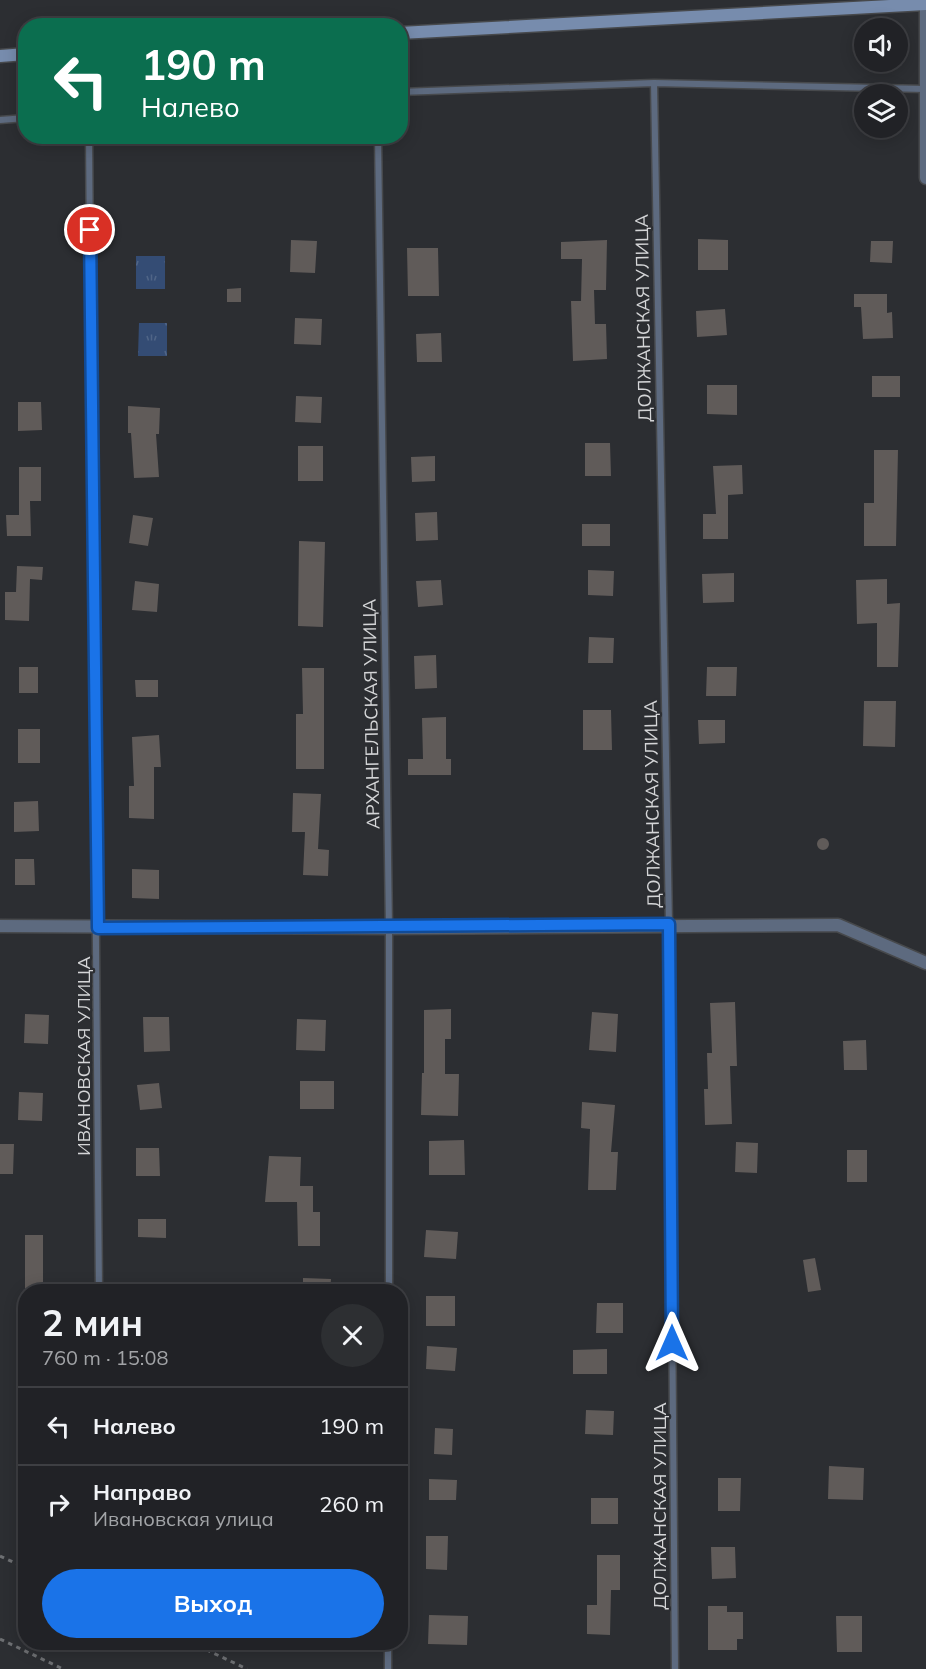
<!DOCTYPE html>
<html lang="ru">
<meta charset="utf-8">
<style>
:root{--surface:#212226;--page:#2d2f32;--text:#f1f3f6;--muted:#a2a4a7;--line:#3e3f43;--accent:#1a73e8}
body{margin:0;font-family:Mulish,sans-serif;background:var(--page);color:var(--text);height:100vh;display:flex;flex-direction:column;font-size:22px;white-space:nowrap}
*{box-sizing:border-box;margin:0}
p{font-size:20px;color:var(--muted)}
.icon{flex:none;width:33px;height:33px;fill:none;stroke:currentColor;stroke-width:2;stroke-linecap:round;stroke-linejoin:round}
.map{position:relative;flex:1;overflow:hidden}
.details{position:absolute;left:18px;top:1284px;width:390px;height:366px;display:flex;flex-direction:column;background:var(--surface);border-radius:24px;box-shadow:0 3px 15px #0003,0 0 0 2px var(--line)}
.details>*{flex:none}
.hud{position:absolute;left:18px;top:18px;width:390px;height:126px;border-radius:24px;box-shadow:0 3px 15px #0003,0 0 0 2px var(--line);background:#0b6e4f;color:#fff;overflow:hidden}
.fabs{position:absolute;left:854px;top:18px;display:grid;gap:12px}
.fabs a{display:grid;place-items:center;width:54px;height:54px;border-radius:50%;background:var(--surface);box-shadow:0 3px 15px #0003,0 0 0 2px var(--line);font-size:30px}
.pin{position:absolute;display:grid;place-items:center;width:51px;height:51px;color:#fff;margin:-26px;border:3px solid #fff;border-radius:50%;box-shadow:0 2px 6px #0007}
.me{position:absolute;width:66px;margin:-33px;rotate:0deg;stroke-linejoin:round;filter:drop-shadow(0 0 4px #0008)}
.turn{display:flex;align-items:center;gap:21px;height:126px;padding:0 24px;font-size:27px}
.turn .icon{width:78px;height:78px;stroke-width:2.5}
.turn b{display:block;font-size:42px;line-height:51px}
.round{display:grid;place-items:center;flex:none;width:63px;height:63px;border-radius:32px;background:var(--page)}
.summary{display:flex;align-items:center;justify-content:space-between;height:102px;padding:0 24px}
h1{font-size:36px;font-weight:700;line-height:45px}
.primary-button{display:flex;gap:12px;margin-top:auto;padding:12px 24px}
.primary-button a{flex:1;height:69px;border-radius:36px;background:var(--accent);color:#fff;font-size:24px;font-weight:700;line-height:69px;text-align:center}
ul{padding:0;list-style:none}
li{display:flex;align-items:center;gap:18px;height:78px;padding:0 24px;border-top:2px solid var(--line)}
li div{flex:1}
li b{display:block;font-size:22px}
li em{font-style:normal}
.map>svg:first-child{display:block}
.grass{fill:url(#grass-tufts)}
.building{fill:#605b59}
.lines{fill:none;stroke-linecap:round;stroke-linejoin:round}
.service-casing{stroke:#47494c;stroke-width:9}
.minor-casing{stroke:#47494c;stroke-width:15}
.secondary-casing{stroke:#47494c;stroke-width:15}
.path{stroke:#6d6f72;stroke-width:3;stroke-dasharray:4.5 4.5;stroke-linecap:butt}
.service{stroke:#5d6a7f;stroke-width:6}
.minor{stroke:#5d6a7f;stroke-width:12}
.secondary{stroke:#778cad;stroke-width:12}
.route-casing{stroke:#114b97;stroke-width:15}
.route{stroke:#1a73e8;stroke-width:10}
.labels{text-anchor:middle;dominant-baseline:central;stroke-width:4.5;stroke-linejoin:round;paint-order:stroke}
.street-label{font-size:18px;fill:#d4d5d7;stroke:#2c2e32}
</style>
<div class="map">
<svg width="926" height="1669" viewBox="0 0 926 1669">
<defs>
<pattern id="grass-tufts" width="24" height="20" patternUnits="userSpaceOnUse" patternTransform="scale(1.5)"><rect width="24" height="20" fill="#344c74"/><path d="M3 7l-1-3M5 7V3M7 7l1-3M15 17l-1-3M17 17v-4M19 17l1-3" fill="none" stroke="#506587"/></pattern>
</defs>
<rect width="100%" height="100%" fill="#2c2e32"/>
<path class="grass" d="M136,256H165V289H136Z
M139,323H167V356H138Z"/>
<path class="building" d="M698,239L728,240V270H698Z
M291,240L317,241L315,273L290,272Z
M607,240L606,290H594L595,324H606L607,359L573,361L571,301H581L582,259H561V242Z
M871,241H893L892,263L870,262Z
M407,248H438L439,296H408Z
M241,288V302H227V289Z
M854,294H887V313L892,312L893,338L863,339L861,307H854Z
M725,309L727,335L697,337L696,311Z
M295,318L322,319L321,345L294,344Z
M441,333L442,362H417L416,334Z
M872,376H900V397H872Z
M707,385H737V415L707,414Z
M296,396L322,397L321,423L295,422Z
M18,402H41L42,430L18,431Z
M128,406L160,408L159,434H156L159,477L134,478L131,433H128Z
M585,443H610L611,476H585Z
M298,446H323V481H298Z
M874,450H898L896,546H864V503H874Z
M435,456V481L412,482L411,457Z
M742,465L743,494L728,495V539H703V514H716L713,466Z
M19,467H41V501H30L31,536H7L6,515H19Z
M437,512L438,540L416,541L415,513Z
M133,515L153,518L148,546L129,543Z
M582,524H610V546H582Z
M299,541L325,542L323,627L298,626Z
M17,566L43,567L42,580L30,579L29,621L5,620V592H16Z
M588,570L614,571L613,596L588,595Z
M734,573V602L703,603L702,574Z
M887,579V604L900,603L898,667H877V623L857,624L856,580Z
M441,580L443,605L418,607L416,581Z
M135,581L159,584L157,612L132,610Z
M589,637L614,638L613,663H588Z
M436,655L437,688L415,689L414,656Z
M19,667H38V693H19Z
M707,667H737L736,696H706Z
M302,668H324V769H296V714H303Z
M135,680H158V697H136Z
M864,701H896L895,747L863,746Z
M583,710H611L612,750H583Z
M446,717V759H451V775H408V759H423L422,718Z
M698,720H725V743L699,744Z
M18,729H40V763H18Z
M159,735L161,767H154V819L129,818V786H134L132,737Z
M293,793L321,794L318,849L329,850L328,876L303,875L305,832H292Z
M38,801L39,831L14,832V802Z
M817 844a6 6 0 1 1 12 0a6 6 0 1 1-12 0Z
M15,859H34L35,885H15Z
M132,869L159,870V899L132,898Z
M735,1002L737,1066H730L732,1124L705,1125L704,1089H708L707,1053H712L710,1003Z
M451,1009V1039H445V1074H459L458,1116L421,1115L422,1073H424V1010Z
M592,1012L618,1014L616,1052L589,1050Z
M25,1014L49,1015L48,1044L24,1043Z
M143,1017H169L170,1051L144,1052Z
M297,1019L326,1020L325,1051L296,1050Z
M866,1040L867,1070H844L843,1041Z
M300,1081H334V1109H300Z
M159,1083L162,1108L140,1110L137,1085Z
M19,1092L43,1093L42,1121L18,1120Z
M582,1102L615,1105L611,1152H618L616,1190H588L590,1129L581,1128Z
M464,1140L465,1175H429V1141Z
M736,1142L758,1143L757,1173L735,1172Z
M0,1144H14L13,1174H0Z
M136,1148H159L160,1176H136Z
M847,1150H867V1182H847Z
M269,1156L301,1157L300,1186H313V1212H320V1246H298L297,1202H265Z
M138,1219H166V1238L138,1237Z
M426,1230L458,1232L456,1259L424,1257Z
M25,1235H43V1292H25Z
M815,1258L821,1290L808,1292L803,1260Z
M303,1278L331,1279L330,1292H303Z
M426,1296H455V1326H426Z
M597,1303H623V1333H596Z
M427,1346L457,1348L455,1371L426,1369Z
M607,1349V1374H573V1350Z
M586,1410L614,1411L613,1435L585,1434Z
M435,1428L453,1429L452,1455L434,1454Z
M829,1466L864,1468L863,1500L828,1499Z
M718,1478H741L740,1511H718Z
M429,1479L457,1480L456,1500H429Z
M591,1498H618V1524H591Z
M426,1536H448L447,1570L426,1569Z
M711,1547H735L736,1578L712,1579Z
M597,1555H620V1590H611L610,1635L587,1634V1605H597Z
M708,1606H727V1612H743V1639H737V1650H708Z
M429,1615L468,1616L467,1645L428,1644Z
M836,1616H862V1652H837Z"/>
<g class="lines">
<g class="service-casing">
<path id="service" d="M654,83L669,924L675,1669
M400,92L654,83L926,89
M0,120L26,118
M89,136L99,1292
M378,136L389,928V1292
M388,1669V1642"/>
</g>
<g class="minor-casing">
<path id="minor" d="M926,4V178
M0,926L389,928L838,925L926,963"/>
</g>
<g class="secondary-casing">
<path id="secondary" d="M400,33L926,4
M0,56L26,54"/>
</g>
<path class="path" d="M0,1556L26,1568
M0,1639L63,1669
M190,1642L247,1669"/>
<use href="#service" class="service"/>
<use href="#minor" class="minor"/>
<use href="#secondary" class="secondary"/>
</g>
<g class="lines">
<g class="route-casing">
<path id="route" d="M90,230L98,928L669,924L672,1343"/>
</g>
<use href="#route" class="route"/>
</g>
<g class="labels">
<g class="street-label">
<text transform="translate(643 318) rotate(-91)">ДОЛЖАНСКАЯ УЛИЦА</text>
<text transform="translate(371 714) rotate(-91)">АРХАНГЕЛЬСКАЯ УЛИЦА</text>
<text transform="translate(652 804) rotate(-91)">ДОЛЖАНСКАЯ УЛИЦА</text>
<text transform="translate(83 1056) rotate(-90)">ИВАНОВСКАЯ УЛИЦА</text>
<text transform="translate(659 1506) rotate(-90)">ДОЛЖАНСКАЯ УЛИЦА</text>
</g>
</g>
</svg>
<div class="fabs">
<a><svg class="icon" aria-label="sound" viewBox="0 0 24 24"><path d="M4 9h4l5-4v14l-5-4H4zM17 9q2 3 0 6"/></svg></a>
<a><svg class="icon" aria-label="layers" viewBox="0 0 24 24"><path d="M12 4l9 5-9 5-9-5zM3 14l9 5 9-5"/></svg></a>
</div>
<div class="pin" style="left:90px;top:230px;background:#d93025"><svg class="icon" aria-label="arrive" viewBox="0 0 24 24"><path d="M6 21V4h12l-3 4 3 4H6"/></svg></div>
<svg class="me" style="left:672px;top:1343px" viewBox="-20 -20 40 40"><path d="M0-17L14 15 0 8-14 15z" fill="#1a73e8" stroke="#fff" stroke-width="4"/></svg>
<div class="hud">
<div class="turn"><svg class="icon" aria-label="left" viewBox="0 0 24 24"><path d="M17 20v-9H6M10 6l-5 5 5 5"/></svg><div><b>190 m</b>Налево</div></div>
</div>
<section class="details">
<div class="summary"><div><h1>2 мин</h1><p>760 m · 15:08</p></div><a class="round"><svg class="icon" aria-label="close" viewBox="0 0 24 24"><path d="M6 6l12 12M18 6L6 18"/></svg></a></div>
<ul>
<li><svg class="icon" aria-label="left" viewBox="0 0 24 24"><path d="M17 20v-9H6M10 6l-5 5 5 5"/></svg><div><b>Налево</b></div><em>190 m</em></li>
<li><svg class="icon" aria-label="right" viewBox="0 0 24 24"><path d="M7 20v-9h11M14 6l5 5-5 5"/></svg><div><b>Направо</b><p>Ивановская улица</p></div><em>260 m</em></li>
</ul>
<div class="primary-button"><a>Выход</a></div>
</section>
</div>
